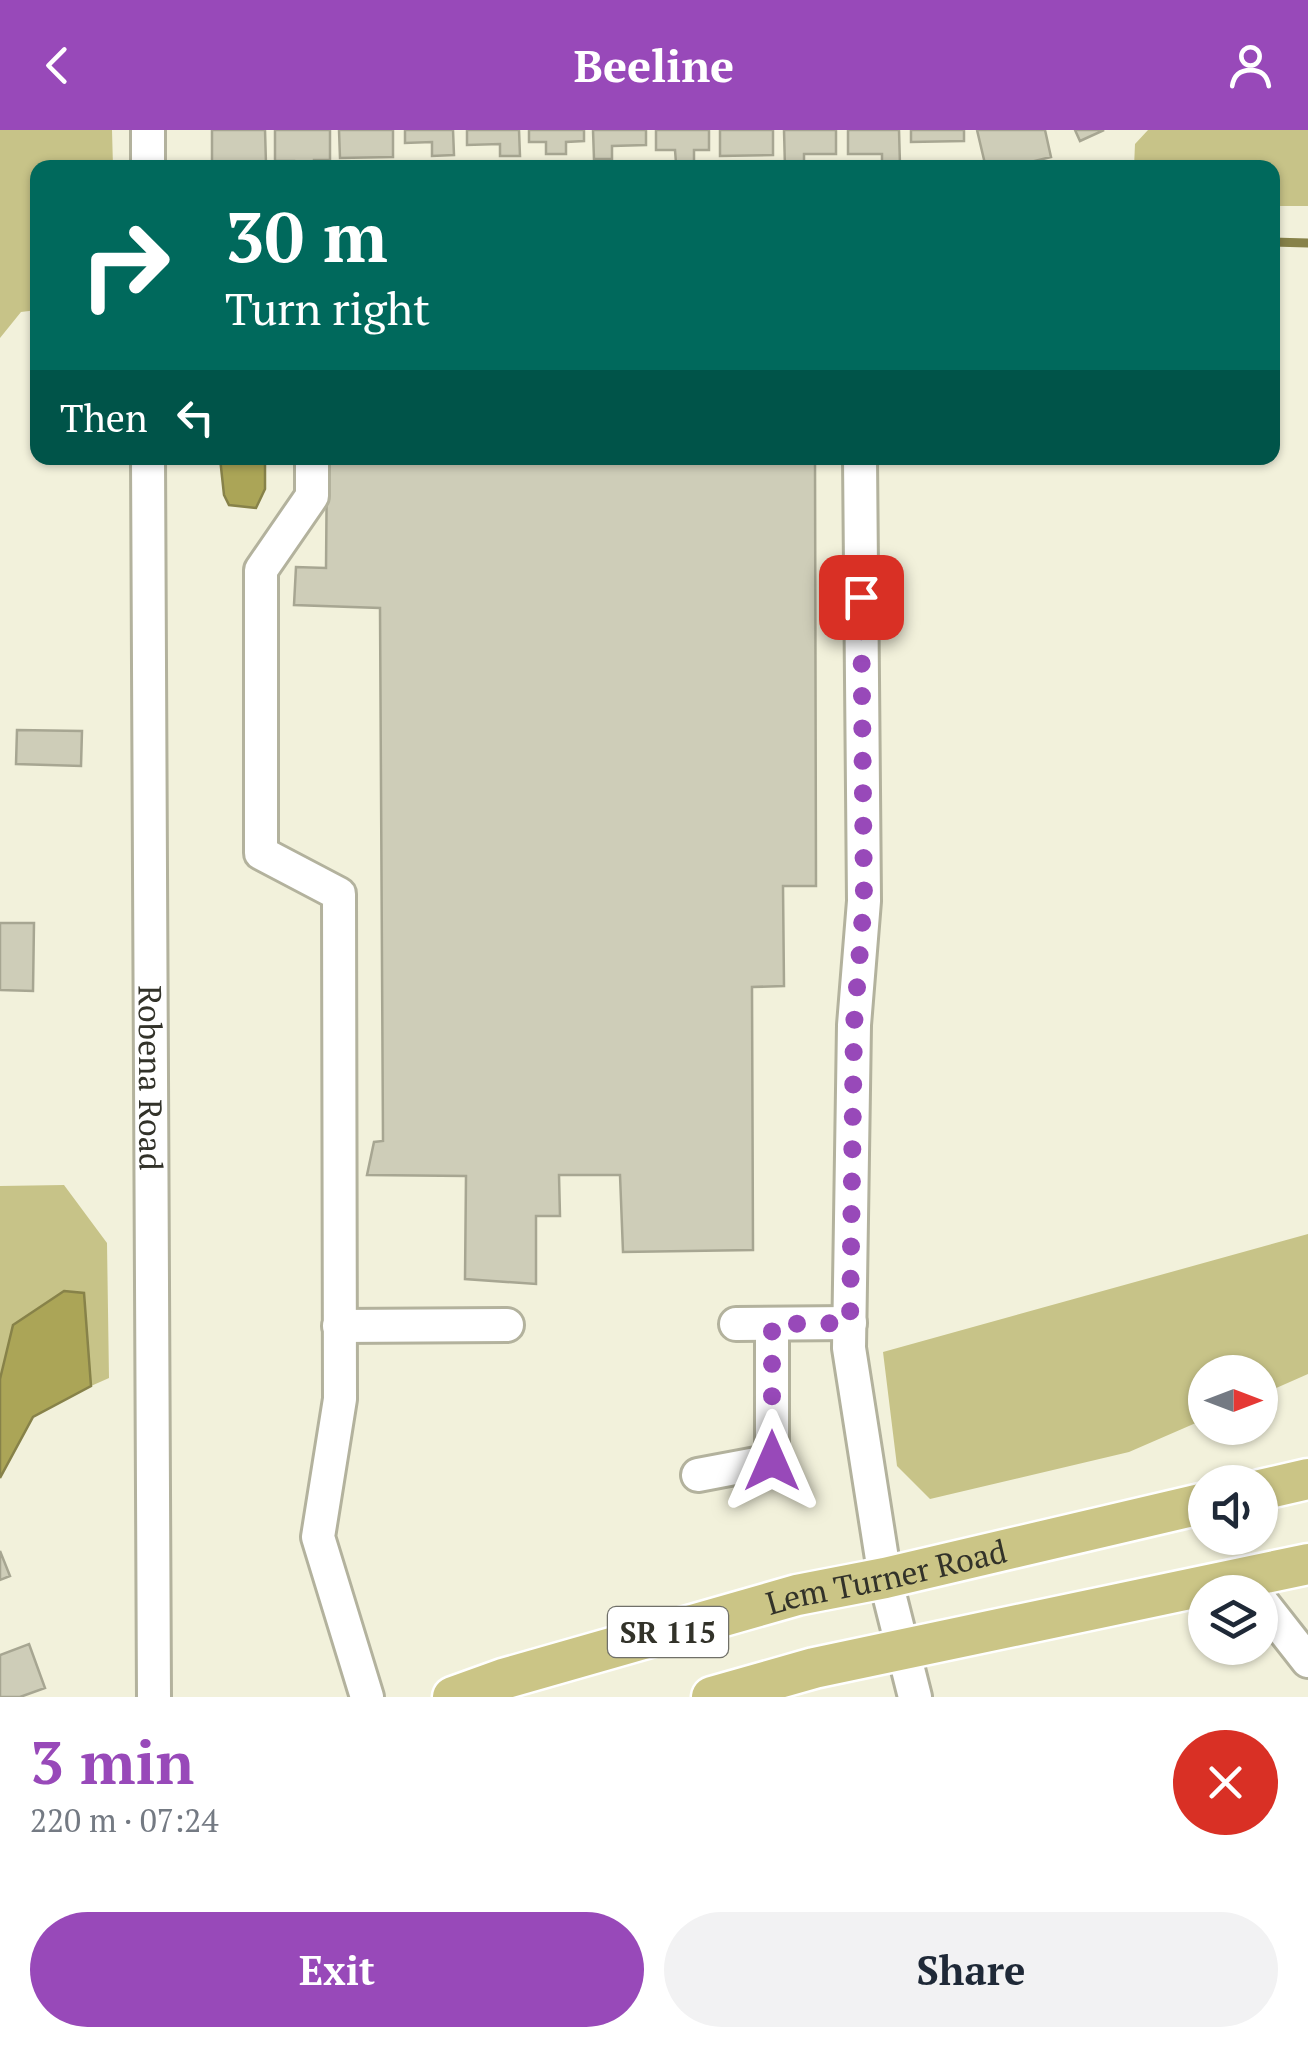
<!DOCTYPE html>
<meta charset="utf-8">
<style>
:root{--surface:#fff;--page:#f2f2f3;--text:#1f2937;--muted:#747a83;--accent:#9849b9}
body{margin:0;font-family:"PT Serif",serif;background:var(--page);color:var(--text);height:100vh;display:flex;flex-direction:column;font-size:38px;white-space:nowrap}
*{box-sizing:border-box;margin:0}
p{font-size:32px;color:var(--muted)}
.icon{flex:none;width:55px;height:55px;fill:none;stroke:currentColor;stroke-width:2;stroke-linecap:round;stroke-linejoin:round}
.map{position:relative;height:1567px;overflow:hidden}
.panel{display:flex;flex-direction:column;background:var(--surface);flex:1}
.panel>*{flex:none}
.banner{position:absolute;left:30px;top:30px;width:1250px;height:305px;border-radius:20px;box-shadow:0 2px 8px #0004;background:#00695c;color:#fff;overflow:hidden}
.needle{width:65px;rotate:90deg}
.buttons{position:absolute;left:1188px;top:1225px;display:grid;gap:20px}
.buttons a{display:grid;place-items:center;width:90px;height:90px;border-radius:50%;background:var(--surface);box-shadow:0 2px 8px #0004;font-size:50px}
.pin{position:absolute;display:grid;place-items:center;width:85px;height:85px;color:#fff;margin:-42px;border-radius:20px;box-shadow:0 5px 15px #0006}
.me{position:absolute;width:110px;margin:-55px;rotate:0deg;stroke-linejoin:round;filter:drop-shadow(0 0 8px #0008)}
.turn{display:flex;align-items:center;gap:35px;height:210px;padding:0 30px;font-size:45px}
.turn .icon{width:130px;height:130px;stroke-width:2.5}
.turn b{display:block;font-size:70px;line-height:85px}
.then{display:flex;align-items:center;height:95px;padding:0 30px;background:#0003;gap:20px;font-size:38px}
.round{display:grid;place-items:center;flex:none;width:105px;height:105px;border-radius:52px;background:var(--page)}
.headline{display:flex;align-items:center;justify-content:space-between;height:170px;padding:0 30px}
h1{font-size:60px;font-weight:700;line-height:75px;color:var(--accent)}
.primary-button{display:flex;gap:20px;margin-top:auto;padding:20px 30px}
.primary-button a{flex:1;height:115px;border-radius:60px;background:var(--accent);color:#fff;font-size:40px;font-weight:700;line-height:115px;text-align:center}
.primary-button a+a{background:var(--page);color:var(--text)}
header{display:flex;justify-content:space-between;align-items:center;height:130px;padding:0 30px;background:var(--accent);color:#fff;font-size:45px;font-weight:700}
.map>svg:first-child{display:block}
.green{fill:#c7c388}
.water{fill:#aba557;stroke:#878249;stroke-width:2.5}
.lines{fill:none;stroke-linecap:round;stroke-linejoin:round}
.stream{stroke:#878249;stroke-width:9}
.building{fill:#cecdb8;stroke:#a7a692;stroke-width:2.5}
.minor-casing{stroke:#b3b29d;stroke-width:38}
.major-casing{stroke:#fff;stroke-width:45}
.minor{stroke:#fff;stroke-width:32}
.major{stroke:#cbc586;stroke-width:40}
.route{stroke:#9849b9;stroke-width:18;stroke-dasharray:0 32.4}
.labels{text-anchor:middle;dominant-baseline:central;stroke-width:8;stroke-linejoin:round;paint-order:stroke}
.shield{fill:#fff;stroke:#707069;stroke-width:2.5}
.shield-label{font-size:30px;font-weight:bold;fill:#323229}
.street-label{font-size:32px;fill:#323229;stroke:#fff}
</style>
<header><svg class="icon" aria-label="back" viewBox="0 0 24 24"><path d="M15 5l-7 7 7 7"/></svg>Beeline<svg class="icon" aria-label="person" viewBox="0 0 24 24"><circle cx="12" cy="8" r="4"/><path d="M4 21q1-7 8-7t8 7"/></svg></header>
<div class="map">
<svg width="1308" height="1567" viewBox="0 0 1308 1567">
<rect width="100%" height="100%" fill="#f2f1db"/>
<path class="green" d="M0,0H112L113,37L38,38L37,180L21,182L0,208Z
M1148,0H1308V76H1273L1272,38L1134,37L1135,14Z
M64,1055L107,1113L109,1248L91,1256L84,1164L0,1249V1056Z
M1308,1104V1244L1260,1265V1242H1205V1289L1129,1322L930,1369L897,1336L883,1222Z"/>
<path class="water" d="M220,328H265V359L256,378L229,375L224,365Z
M64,1161L84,1163L91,1256L33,1287L0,1348V1249L13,1195Z"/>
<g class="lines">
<path class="stream" d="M1272,112L1308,113"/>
</g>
<path class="building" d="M212,0H265L266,34L212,36Z
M275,0H330V30H314V38H294V31H275Z
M339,0H393V27L340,28Z
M405,0H453L454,25L432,26V12L405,13Z
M467,0H519L520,26H500V14L467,15Z
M529,0H584V11L566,12V24H546V12H529Z
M593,0H646V15L612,16V29H594Z
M656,0H709V20H694V33H676L675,20H656Z
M720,0H773V25L720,26Z
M784,0H836V24H804V38H785Z
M848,0H899L900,35L882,36V24H848Z
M911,0H964V11L911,12Z
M977,0H1045L1051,27L1006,38H986Z
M1075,0H1104L1080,11Z
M327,328H815L816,756H783L784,856L752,857L753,1120L623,1122L620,1045H559L560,1086H536V1154L465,1149L466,1046L367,1045L374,1012L383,1011L380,478L294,475L296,437L326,438Z
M17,600L82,601L81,636L16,634Z
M0,793H34L33,861L0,860Z
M0,1421L10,1446L0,1450Z
M29,1514L45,1558L20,1567H0V1525Z"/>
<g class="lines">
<g class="minor-casing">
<g id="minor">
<path d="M148,38V0"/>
<path id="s1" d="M148,328L154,1567"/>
<path d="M312,328V366L261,440V723L339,764L340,1269L318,1407L367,1567"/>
<path d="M860,328L864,771L854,895L849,1218L885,1448L915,1567"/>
<path d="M736,1194L850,1193"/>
<path d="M339,1196L507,1195"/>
<path d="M698,1345L772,1331V1194"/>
<path d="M1260,1470L1308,1531"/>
</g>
</g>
<g class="major-casing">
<g id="major">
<path d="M1260,1360L1308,1349"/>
<path id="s2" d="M453,1567L503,1549L797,1465L885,1448L1205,1373"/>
<path d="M712,1567L814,1538L1308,1434"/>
</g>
</g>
<use href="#minor" class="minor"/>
<use href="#major" class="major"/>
</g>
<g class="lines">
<path class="route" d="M772,1331V1194L850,1193L854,895L864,770L861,467"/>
</g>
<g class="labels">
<rect class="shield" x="608" y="1477" width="120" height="50" rx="8"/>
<g class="shield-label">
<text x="668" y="1502">SR 115</text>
</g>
<g class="street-label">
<text stroke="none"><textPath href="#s1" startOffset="620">Robena Road</textPath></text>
<text stroke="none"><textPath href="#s2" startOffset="450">Lem Turner Road</textPath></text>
</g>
</g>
</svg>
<div class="buttons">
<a><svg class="needle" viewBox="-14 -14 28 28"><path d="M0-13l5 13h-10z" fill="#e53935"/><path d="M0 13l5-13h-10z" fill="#747a83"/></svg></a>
<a><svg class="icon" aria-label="sound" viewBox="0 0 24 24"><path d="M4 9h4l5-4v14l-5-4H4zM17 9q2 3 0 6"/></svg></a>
<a><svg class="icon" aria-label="layers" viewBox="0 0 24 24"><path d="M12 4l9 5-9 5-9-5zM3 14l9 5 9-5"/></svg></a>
</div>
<div class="pin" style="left:861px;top:467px;background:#d93025"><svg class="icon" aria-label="arrive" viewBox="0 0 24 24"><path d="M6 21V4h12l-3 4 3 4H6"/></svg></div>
<svg class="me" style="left:772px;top:1331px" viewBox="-20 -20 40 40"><path d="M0-17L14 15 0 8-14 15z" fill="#9849b9" stroke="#fff" stroke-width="4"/></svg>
<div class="banner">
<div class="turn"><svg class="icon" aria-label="right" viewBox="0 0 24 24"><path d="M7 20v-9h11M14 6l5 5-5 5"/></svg><div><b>30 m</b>Turn right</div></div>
<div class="then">Then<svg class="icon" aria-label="left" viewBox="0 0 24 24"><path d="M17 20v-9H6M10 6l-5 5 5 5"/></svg></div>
</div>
</div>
<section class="panel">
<div class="headline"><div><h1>3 min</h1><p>220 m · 07:24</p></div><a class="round" style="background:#d93025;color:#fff"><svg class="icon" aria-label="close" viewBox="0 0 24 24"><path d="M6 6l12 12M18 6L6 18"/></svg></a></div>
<div class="primary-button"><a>Exit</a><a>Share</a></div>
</section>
